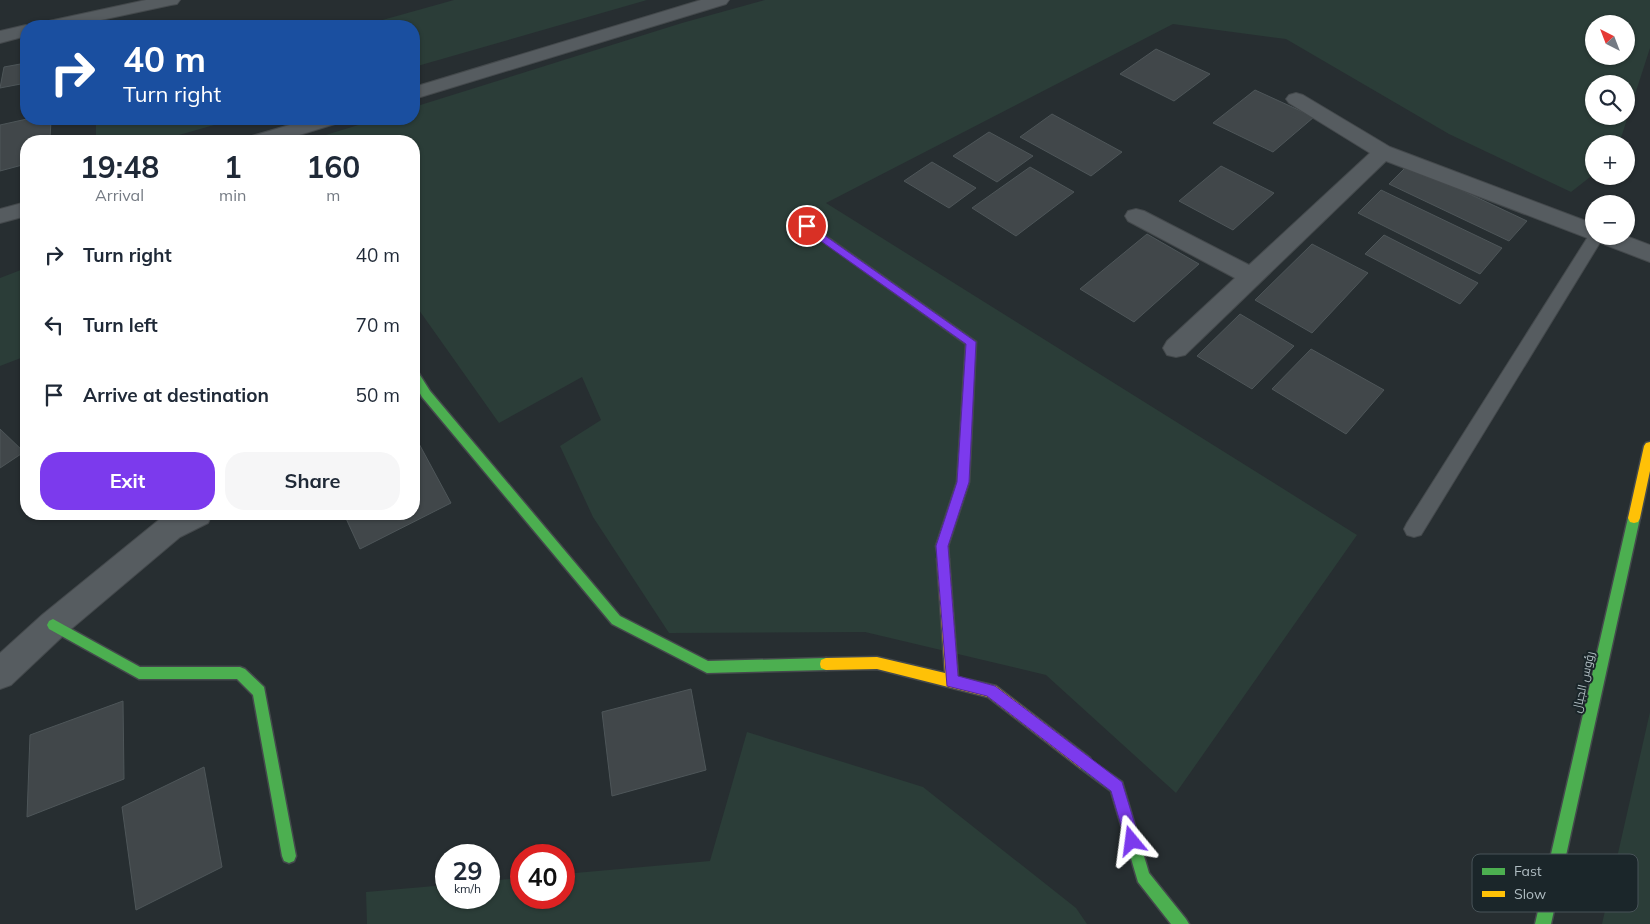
<!DOCTYPE html>
<meta charset="utf-8">
<style>
:root{--surface:#fff;--page:#f6f6f7;--text:#1f2937;--muted:#747a83;--accent:#7c3aed}
body{margin:0;font-family:Mulish,Cairo,sans-serif;background:var(--page);color:var(--text);height:100vh;display:flex;flex-direction:column;font-size:19px;white-space:nowrap}
*{box-sizing:border-box;margin:0}
p{font-size:16px;color:var(--muted)}
.icon{flex:none;width:28px;height:28px;fill:none;stroke:currentColor;stroke-width:2;stroke-linecap:round;stroke-linejoin:round}
.map{position:relative;flex:1;overflow:hidden}
.details{position:absolute;left:20px;top:135px;width:400px;height:385px;display:flex;flex-direction:column;background:var(--surface);border-radius:20px;box-shadow:0 1px 4px #0004}
.details>*{flex:none}
.hud{position:absolute;left:20px;top:20px;width:400px;height:105px;border-radius:20px;box-shadow:0 1px 4px #0004;background:#1a4fa0;color:#fff;overflow:hidden}
.needle{width:32px;rotate:318deg}
.fabs{position:absolute;left:1585px;top:15px;display:grid;gap:10px}
.fabs a{display:grid;place-items:center;width:50px;height:50px;border-radius:50%;background:var(--surface);box-shadow:0 1px 4px #0004;font-size:25px}
.speed{position:absolute;left:435px;top:844px;display:flex;gap:10px;font-size:25px;font-weight:700;text-align:center}
.speed>*{display:grid;place-content:center;width:65px;height:65px;border-radius:50%;background:var(--surface);box-shadow:0 1px 4px #0004;line-height:1}
.speed small{font-size:12px;font-weight:400}
.speed .limit{border:8px solid #d22;background:#fff;color:#111}
.pin{position:absolute;display:grid;place-items:center;width:42px;height:42px;color:#fff;margin:-21px;border:2px solid #fff;border-radius:50%;box-shadow:0 1px 5px #0007}
.me{position:absolute;width:55px;margin:-28px;rotate:344deg;stroke-linejoin:round;filter:drop-shadow(0 0 4px #0008)}
.turn{display:flex;align-items:center;gap:18px;height:105px;padding:0 20px;font-size:22px}
.turn .icon{width:65px;height:65px;stroke-width:2.5}
.turn b{display:block;font-size:35px;line-height:42px}
.eta{display:flex;justify-content:space-evenly;align-items:center;height:85px;text-align:center}
.eta b{font-size:30px;font-weight:700;line-height:35px}
.action{display:flex;gap:10px;margin-top:auto;padding:10px 20px}
.action a{flex:1;height:58px;border-radius:20px;background:var(--accent);color:#fff;font-size:20px;font-weight:700;line-height:58px;text-align:center}
.action a+a{background:var(--page);color:var(--text)}
ul{padding:0;list-style:none}
li{display:flex;align-items:center;gap:15px;height:70px;padding:0 20px}
li div{flex:1}
li b{display:block;font-size:19px}
li em{font-style:normal}
.map>svg:first-child{display:block}
.green{fill:#2b3d38;fill-rule:evenodd}
.building{fill:#41474a;stroke:#4e5659}
.lines{fill:none;stroke-linecap:round;stroke-linejoin:round}
.lane-casing{stroke:#44494c;stroke-width:2}
.street-casing{stroke:#44494c;stroke-width:2}
.fast-casing{stroke:#44494c;stroke-width:3}
.slow-casing{stroke:#44494c;stroke-width:3}
.lane{fill:#565c60;fill-rule:evenodd}
.street{fill:#565c60;fill-rule:evenodd}
.fast{fill:#4caf50;fill-rule:evenodd}
.slow{fill:#ffc107;fill-rule:evenodd}
.route{fill:#7c3aed;stroke:#51269a}
.labels{text-anchor:middle;dominant-baseline:central;stroke-width:4;stroke-linejoin:round;paint-order:stroke}
.street-label{font-size:12px;fill:#b0bdc2;stroke:#1b262a}
.key{fill:#1b262a;stroke:#485358;stroke-width:1}
.key-label{font-size:14px;fill:#b0bdc2}
</style>
<div class="map">
<svg width="1650" height="924" viewBox="0 0 1650 924">
<rect width="100%" height="100%" fill="#272e31"/>
<path class="green" d="M454,0H647L414,67V26H361Z
M765,0H1650V48L1619,144H1594V174L1571,192L1449,134L1286,39L1173,24L826,203L1357,535L1176,793L1046,675L865,632L669,633L593,517L560,446L601,420L582,377L499,423L414,303V141H306L378,119H414V107L682,23ZM1594,24H1626V56H1594ZM1594,84H1626V116H1594Z
M96,119H235L158,141H96Z
M26,268V356L0,366V278Z
M1650,712V924H1602Z
M747,732L923,787L1076,908L1087,924H367L366,892L446,885V898H489V881L521,878V898H564V874L710,861Z"/>
<path class="building" d="M1156,49L1210,74L1174,101L1120,74Z
M26,63V83L0,88L4,67Z
M1255,90L1314,117L1273,152L1213,123Z
M1052,114L1122,152L1091,176L1020,137Z
M27,119H51L50,141H26V164L0,171V125Z
M989,132L1033,156L997,182L953,156Z
M932,162L976,188L949,208L904,181Z
M1408,165L1527,221L1509,241L1389,184Z
M1221,166L1274,193L1233,230L1179,201Z
M1030,167L1074,192L1016,236L972,208Z
M1381,190L1502,248L1480,274L1358,213Z
M1147,234L1199,264L1134,322L1080,289Z
M1384,235L1478,283L1460,304L1365,254Z
M1312,244L1368,273L1312,333L1255,300Z
M1240,314L1294,346L1252,389L1197,356Z
M1311,349L1384,390L1346,434L1272,389Z
M0,429L24,452L0,468Z
M417,440L451,503L360,549L344,514H414V441Z
M691,689L706,770L612,796L602,712Z
M123,701L124,779L27,817L30,735Z
M204,767L222,867L136,910L122,807Z"/>
<g class="lines">
<g class="lane-casing">
<path id="lane" d="M1594,231V236H1604L1421,535L1414,537L1407,535L1404,529L1407,523L1591,232Z"/>
</g>
<g class="street-casing">
<path id="street" d="M146,0H180L177,4L171,5L73,26H40L43,22L49,21Z
M701,0H729L726,4L414,99V87Z
M26,25L29,26H26V36L0,43V31Z
M1296,93L1303,95L1390,147L1594,224V236H1626L1650,245V262L1386,161L1185,355L1176,357L1167,355L1163,348L1167,341L1235,278L1128,221L1125,216L1128,211L1136,209L1144,211L1249,265L1370,153L1289,103L1286,99L1289,95Z
M310,119H341L338,123L280,141H249L252,136Z
M26,202V216L0,223V209Z
M171,514H212L208,523L180,537L64,635L11,685L0,689V653L42,615L160,519Z"/>
</g>
<g class="fast-casing">
<path id="fast" d="M807,223L976,342L969,482L948,546L949,559L947,563L943,564L939,563L936,546L957,482L966,344L804,228L802,226Z
M414,371L418,372L430,391L620,616L708,661L826,658L831,660L832,664L831,668L826,670L707,673L612,624L422,397L414,383Z
M1634,513L1638,514L1640,518L1551,924H1535L1628,518L1630,514Z
M53,619L140,667H240L245,669L264,687L296,856L294,861L289,863L284,861L282,856L253,695L237,679H139L49,629L47,625L49,621Z
M1085,756L1122,782L1149,873L1186,919L1189,924H1171L1138,882L1111,791L1080,768L1078,763L1080,758Z"/>
</g>
<g class="slow-casing">
<path id="slow" d="M1650,442V471L1640,518L1638,522L1634,523L1630,522L1628,518L1644,446L1646,443Z
M943,554L947,555L949,559L958,677L996,686L1090,758L1092,763L1090,768L1085,770L1080,768L988,697L877,669L826,670L821,668L820,664L821,660L826,658L877,657L945,673L937,559L939,555Z"/>
</g>
<use href="#lane" class="lane"/>
<use href="#street" class="street"/>
<use href="#fast" class="fast"/>
<use href="#slow" class="slow"/>
</g>
<path class="route" d="M807,223L976,342L969,482L948,546L958,676L995,686L1122,782L1140,841L1138,846L1132,848L1127,846L1111,791L987,696L947,686L936,546L957,482L966,344L804,229V224Z"/>
<g class="labels">
<g class="street-label">
<text transform="translate(1583 682) rotate(-77)">رؤوس الجبال</text>
</g>
</g>
<rect x="1472" y="854" width="166" height="58" rx="8" class="key"/>
<rect x="1482" y="868" width="23" height="7" fill="#4caf50"/>
<rect x="1482" y="891" width="23" height="6" fill="#ffc107"/>
<g class="key-label">
<text x="1514" y="876">Fast</text>
<text x="1514" y="899">Slow</text>
</g>
</svg>
<div class="fabs">
<a><svg class="needle" viewBox="-14 -14 28 28"><path d="M0-13l5 13h-10z" fill="#e53935"/><path d="M0 13l5-13h-10z" fill="#747a83"/></svg></a>
<a><svg class="icon" aria-label="search" viewBox="0 0 24 24"><circle cx="10" cy="10" r="6"/><path d="M15 15l6 6"/></svg></a>
<a>+</a>
<a>−</a>
</div>
<div class="speed"><div>29<small>km/h</small></div><div class="limit">40</div></div>
<div class="pin" style="left:807px;top:226px;background:#d93025"><svg class="icon" aria-label="arrive" viewBox="0 0 24 24"><path d="M6 21V4h12l-3 4 3 4H6"/></svg></div>
<svg class="me" style="left:1132px;top:841px" viewBox="-20 -20 40 40"><path d="M0-17L14 15 0 8-14 15z" fill="#7c3aed" stroke="#fff" stroke-width="4"/></svg>
<div class="hud">
<div class="turn"><svg class="icon" aria-label="right" viewBox="0 0 24 24"><path d="M7 20v-9h11M14 6l5 5-5 5"/></svg><div><b>40 m</b>Turn right</div></div>
</div>
<section class="details">
<div class="eta">
<div><b>19:48</b><p>Arrival</p></div>
<div><b>1</b><p>min</p></div>
<div><b>160</b><p>m</p></div>
</div>
<ul>
<li><svg class="icon" aria-label="right" viewBox="0 0 24 24"><path d="M7 20v-9h11M14 6l5 5-5 5"/></svg><div><b>Turn right</b></div><em>40 m</em></li>
<li><svg class="icon" aria-label="left" viewBox="0 0 24 24"><path d="M17 20v-9H6M10 6l-5 5 5 5"/></svg><div><b>Turn left</b></div><em>70 m</em></li>
<li><svg class="icon" aria-label="arrive" viewBox="0 0 24 24"><path d="M6 21V4h12l-3 4 3 4H6"/></svg><div><b>Arrive at destination</b></div><em>50 m</em></li>
</ul>
<div class="action"><a>Exit</a><a>Share</a></div>
</section>
</div>
